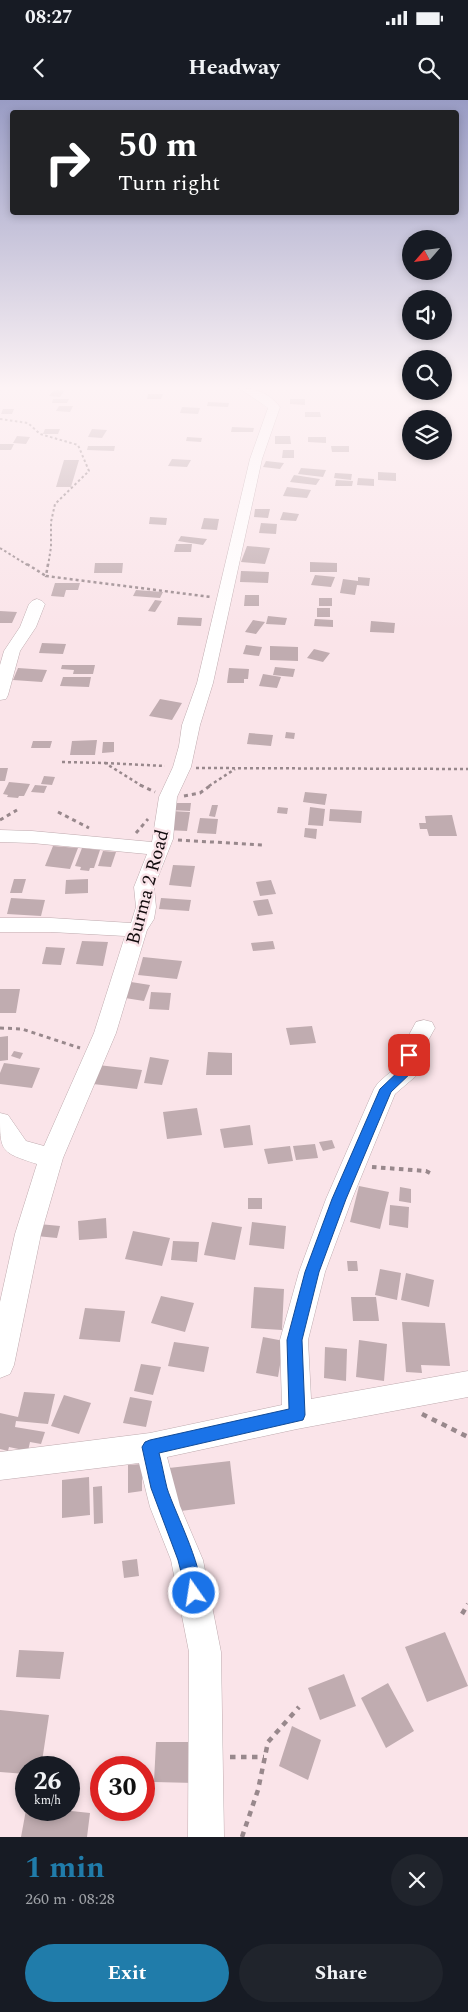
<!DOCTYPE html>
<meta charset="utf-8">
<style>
:root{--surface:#171b24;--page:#20242c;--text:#f1f3f6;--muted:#9ea1a6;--accent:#207caa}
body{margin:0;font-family:Spectral,serif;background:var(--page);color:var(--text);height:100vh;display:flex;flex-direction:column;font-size:19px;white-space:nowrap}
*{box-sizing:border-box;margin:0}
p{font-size:16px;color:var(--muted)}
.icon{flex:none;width:28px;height:28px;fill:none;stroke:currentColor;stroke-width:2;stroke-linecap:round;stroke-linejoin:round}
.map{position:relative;height:1737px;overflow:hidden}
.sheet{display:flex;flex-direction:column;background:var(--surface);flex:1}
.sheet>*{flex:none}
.banner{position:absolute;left:10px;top:10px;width:449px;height:105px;border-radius:5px;box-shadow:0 2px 8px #0003;background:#202124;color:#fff;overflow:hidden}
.needle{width:32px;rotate:242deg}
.buttons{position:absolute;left:402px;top:130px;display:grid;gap:10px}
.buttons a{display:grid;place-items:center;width:50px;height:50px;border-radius:50%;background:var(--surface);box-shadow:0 2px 8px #0003;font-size:25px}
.speed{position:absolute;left:15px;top:1656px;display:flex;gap:10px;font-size:25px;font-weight:700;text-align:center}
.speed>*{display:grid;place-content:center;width:65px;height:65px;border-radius:50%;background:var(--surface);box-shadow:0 2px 8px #0003;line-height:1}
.speed small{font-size:12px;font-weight:400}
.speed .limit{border:8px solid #d22;background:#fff;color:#111}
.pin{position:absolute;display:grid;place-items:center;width:42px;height:42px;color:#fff;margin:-21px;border-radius:10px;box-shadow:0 2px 8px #0006}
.me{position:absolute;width:55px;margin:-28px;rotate:347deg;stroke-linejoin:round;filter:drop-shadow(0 0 4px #0008)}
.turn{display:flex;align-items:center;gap:18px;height:105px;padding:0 25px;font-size:22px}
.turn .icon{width:65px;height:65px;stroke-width:2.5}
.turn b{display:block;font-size:35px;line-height:42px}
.round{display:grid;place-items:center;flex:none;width:52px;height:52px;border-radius:26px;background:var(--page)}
.overview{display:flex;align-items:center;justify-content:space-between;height:85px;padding:0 25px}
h1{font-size:30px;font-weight:700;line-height:38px;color:var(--accent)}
.action{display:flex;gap:10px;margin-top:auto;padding:10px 25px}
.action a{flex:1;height:58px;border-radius:30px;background:var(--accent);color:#fff;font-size:20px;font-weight:700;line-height:58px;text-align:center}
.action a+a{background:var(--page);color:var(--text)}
.status{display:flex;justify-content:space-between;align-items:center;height:35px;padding:0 25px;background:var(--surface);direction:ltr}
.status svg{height:14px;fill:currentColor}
header{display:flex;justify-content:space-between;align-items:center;height:65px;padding:0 25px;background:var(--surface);font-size:22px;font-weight:700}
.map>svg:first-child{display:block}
.building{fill:#c0acb0}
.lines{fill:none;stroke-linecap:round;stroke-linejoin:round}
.minor-casing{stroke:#bfabaf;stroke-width:1}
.path-far4{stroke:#98888c;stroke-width:2;stroke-dasharray:2.5 2.5;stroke-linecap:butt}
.path-far3{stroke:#98888c;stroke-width:2.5;stroke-dasharray:3 3;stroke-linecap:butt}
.path-far2{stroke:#98888c;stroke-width:3;stroke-dasharray:4 4;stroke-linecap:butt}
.path-far1{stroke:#98888c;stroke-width:4;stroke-dasharray:4.5 4.5;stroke-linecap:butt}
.path{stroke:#98888c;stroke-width:4.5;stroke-dasharray:5.5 5.5;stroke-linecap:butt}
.minor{fill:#fff;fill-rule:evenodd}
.route{fill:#1a73e8;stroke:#114b97}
.labels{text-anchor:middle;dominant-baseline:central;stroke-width:5;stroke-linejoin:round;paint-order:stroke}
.street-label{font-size:19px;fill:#120b0d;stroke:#fae4e9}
</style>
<div class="status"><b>08:27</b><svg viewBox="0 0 49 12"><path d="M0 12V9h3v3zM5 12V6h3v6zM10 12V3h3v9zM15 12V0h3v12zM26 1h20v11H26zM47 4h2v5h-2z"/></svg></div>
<header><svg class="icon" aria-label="back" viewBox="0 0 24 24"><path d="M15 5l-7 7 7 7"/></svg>Headway<svg class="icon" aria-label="search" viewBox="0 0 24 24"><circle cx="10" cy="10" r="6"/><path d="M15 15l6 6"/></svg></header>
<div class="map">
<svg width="468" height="1737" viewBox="0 0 468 1737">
<rect width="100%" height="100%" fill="#fae4e9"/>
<path class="building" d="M54,290H65L60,297L49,296Z
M148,294H163L161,299H147Z
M53,299H69L67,303H52Z
M290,299H305V305L290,304Z
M208,302L229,303L228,307L207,306Z
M59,306H73L70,312L56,311Z
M182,307L200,308L198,314L180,313Z
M3,309H14L12,314H1Z
M305,312H320L321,317H305Z
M232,327L254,328L253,332H231Z
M45,329H60L58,334H43Z
M92,329L107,330L102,338L88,337Z
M17,336L30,337L26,344L13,343Z
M275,336H290L291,344H275Z
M187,337L202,338L201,342L186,341Z
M308,337H326V343L308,342Z
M0,344H14L11,350H0Z
M88,346H115L114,351L87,350Z
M331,346H349V352H332Z
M283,350H294V358H282Z
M172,359L191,360L187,367L168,366Z
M64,360H79L71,387H56Z
M266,361L284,363L280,369L263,367Z
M301,368L326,370L323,377L298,374Z
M378,372L396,373V381L378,380Z
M335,373L352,374L351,380L334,378Z
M294,375L320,379L316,385L290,382Z
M358,378L374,379V386L357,385Z
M336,380L353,381L352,386H335Z
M287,387L311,390L307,398L283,396Z
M255,409H270L268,418L254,417Z
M283,412L299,414L296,421L280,420Z
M150,417L167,418L166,425L149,424Z
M204,418L219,419L217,430L201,429Z
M261,423L277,424L276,434L259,433Z
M181,436L207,439L203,445L178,441Z
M176,444H192L191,452H174Z
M247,446L270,448L265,464L241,462Z
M310,462L337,463V472H310Z
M95,463H123L122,473H94Z
M241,471L269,472L268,483L240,482Z
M315,475L335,477L331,487L311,485Z
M358,477L370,478L369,486L357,485L355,495L340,493L343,479L358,481Z
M55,483H80L78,490H66L64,497L51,496Z
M136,490L163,492L160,498L133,496Z
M245,495H259V506H244Z
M319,498H332V506H319Z
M155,500L162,501L155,512L148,511Z
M317,508H330V517H317Z
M0,511L17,512L12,523H0Z
M268,516L287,518L285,525L266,524Z
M178,517L202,518L201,526L177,525Z
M315,519L333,520V527L314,526Z
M253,520L265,522L256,534L245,532Z
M371,521L395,523L394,533L370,532Z
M42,543L66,544L63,554L39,553Z
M246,545L262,547L259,556L243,554Z
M270,546L298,547V561L270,560Z
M314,549L330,553L323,562L307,558Z
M62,565H95L93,574H73L74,570L61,569Z
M275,567L295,569L293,577L273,575Z
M18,568L47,570L42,582L13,580Z
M229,568L249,569L248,579H244V583H227Z
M263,574L281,577L277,588L259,586Z
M63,577H91L89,587L60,586Z
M160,599L182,603L172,620L149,616Z
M286,632L295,633L294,639L285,638Z
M249,633L273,635L271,646L247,644Z
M97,640L95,655H70L72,641Z
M33,641H52L50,648H31Z
M103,642H114V652L102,653Z
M0,668H8L5,681H0Z
M44,676L55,677L52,685L41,684Z
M9,682L30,684L24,696H19L18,698L7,697L8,695L3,694Z
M35,685L47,686L44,693L31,692Z
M305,692L327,694L325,705L303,702Z
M170,703H191L190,711L169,710Z
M212,705H218L215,717L209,716Z
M278,707L288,708L287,714L277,713Z
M310,707L325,709L323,726L308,725Z
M330,709L362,711L361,723L329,721Z
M170,711L190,712L187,731L166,730Z
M452,715L457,736H429L427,729H420L419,723H426L425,716Z
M200,718L218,719L216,734L197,733Z
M305,728L317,729L316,739L304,737Z
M53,746L78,748L70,769L45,766Z
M82,748L100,750L94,768H90L89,771L80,770L81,767L75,766Z
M103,751L116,752L111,767L98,766Z
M173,765L195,766L191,787L169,785Z
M14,779H26L22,793H10Z
M88,779V793L65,794L66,780Z
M271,780L276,794L260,796L256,782Z
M11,798L45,800L41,816L7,814Z
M161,798L191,800L189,811L159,809Z
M268,799L273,814L258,816L253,801Z
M82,841L108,842L103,866L76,864Z
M273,841L275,849L253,851L251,843Z
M46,847L65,848L61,865L42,864Z
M143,857L182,861L177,879L138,875Z
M131,882L150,885L144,901L125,898Z
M0,889H20L16,913H0Z
M151,892L171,893L169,910L149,909Z
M312,926L316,943L290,945L286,928Z
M8,936V960L0,961V937Z
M14,951L23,953L20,959L11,956Z
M208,952L232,953V975H206Z
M150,957L169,960L162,985L144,983Z
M4,963L40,968L32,988L0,984V973Z
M98,965L142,970L137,989L93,984Z
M197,1008L202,1035L167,1039L163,1012Z
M250,1025L253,1045L224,1048L220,1029Z
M332,1040L335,1048L323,1051L319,1042Z
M315,1044L318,1058L296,1060L293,1046Z
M290,1046L293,1061L268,1064L264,1049Z
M359,1086L389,1092L380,1129L350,1122Z
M400,1087L411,1089V1103L399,1101Z
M248,1098H262V1109H248Z
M390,1105L409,1107L408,1128L389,1125Z
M106,1118L107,1138L79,1140L78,1121Z
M212,1122L242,1127L235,1160L204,1155Z
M252,1122L286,1126L284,1149L249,1145Z
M39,1124L60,1126L57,1138L36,1136Z
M133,1131L170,1138L162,1166L125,1159Z
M173,1141L199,1142L197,1162L171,1160Z
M347,1161H357L358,1171H348Z
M380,1169L401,1173L397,1200L375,1195Z
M406,1173L434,1180L429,1207L401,1200Z
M254,1187L284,1189L282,1230L251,1228Z
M161,1196L194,1203L185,1232L151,1223Z
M351,1197H376L379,1221H353Z
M85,1208L125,1211L120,1242L79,1239Z
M402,1222L445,1223L450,1266L421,1265L422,1273L406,1272Z
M263,1237L284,1241L278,1277L256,1273Z
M359,1240L387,1244L384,1281L356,1277Z
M174,1242L209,1247L204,1272L168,1266Z
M325,1247L347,1249L346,1281L324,1278Z
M141,1264L161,1267L153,1295L134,1291Z
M24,1292L55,1294L48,1324L16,1321L15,1327L45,1332L41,1344L30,1342L28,1351L9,1347L8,1351L0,1349V1313L18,1317Z
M64,1295L91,1303L79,1334L51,1326Z
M130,1297L152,1301L146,1327L123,1323Z
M230,1361L235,1404L173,1412L169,1368Z
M142,1364V1391L128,1393V1365Z
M89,1377L90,1415L62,1418V1380Z
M102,1386L103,1423L94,1424L93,1387Z
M137,1459L139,1476L124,1478L122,1461Z
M445,1532L468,1586L427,1602L405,1547Z
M19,1550L64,1552L60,1579L16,1577Z
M344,1574L356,1606L320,1620L308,1588Z
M388,1583L414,1631L386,1648L361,1598Z
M0,1610L49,1615L41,1668H26V1674L0,1672Z
M292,1626L321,1640L308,1680L279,1666Z
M156,1642H196L195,1683L154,1682Z
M26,1710H62L90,1713L87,1737H21Z"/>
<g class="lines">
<g class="minor-casing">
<path id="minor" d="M239,288C256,288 269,293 280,307L262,359L213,583L200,625L191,667L177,697L173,739L154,787L156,807L154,819L147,830L116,933L63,1058L41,1134L14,1265L10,1274L0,1278V1202L15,1134L37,1064C0,1052 0,1052 0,1013L8,1015L26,1041L44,1046L94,933L125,836L51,832H0V818H51L131,823L136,807L134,787L147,754L32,743L0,742V730L32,731L152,742L159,697L173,667L179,646L182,625L197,583L250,359L268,308Z
M37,499L42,501L45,504L36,527L20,551L8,595L6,599L0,600V565L4,551L20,527L29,504L32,501Z
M424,920L432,922L435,928L420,955L419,970L416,976L395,994L352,1099L325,1172L308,1240L311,1299L468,1271V1297L297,1329L167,1357L180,1406L203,1460L221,1552L224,1737H188L189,1552L171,1460L150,1407L139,1363L0,1380V1352L150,1333L282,1305L280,1240L299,1172L326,1099L374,989L378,983L397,966L398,955L416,922Z"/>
</g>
<path class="path-far4" d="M0,319L28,323L40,334L78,345L89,371L55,404L51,422V447L48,466
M0,448L29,466"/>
<path class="path-far3" d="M27,464L46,476
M48,464L46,476L211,497
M62,662L105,663L142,686
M105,663L165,666
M196,668L468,669
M209,686L235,669"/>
<path class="path-far2" d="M140,685L155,692
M184,696L200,693L211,685
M58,712L89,728
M0,720L17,710
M136,733L148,719
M178,740L263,745
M0,928L22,929L80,948"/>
<path class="path-far1" d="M372,1067L426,1071L432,1074"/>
<path class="path" d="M422,1314L468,1337
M462,1514L468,1504
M230,1657H264
M242,1737L258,1690L268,1642L299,1607"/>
<use href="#minor" class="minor"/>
</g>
<linearGradient id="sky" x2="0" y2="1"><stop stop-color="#999cc4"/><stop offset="0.54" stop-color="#fdf3f5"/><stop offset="1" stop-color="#fdf3f5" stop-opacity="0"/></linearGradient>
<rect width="468" height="532" fill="url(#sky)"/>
<path class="route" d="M409,950L413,951L415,955L414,970L391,992L346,1099L319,1172L302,1240L305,1315L303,1320L159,1353C162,1364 164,1376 167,1388C174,1411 209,1478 200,1499L194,1502L188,1499L178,1460L151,1388L142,1347L145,1342L150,1340L289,1309L287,1240L305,1172L332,1099L380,989L402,968L404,951Z"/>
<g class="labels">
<g class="street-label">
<text transform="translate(148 787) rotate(-75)">Burma 2 Road</text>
</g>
</g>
</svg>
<div class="buttons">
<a><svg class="needle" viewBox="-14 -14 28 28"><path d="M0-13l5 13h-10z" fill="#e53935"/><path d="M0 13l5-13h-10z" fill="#9ea1a6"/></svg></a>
<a><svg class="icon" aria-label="sound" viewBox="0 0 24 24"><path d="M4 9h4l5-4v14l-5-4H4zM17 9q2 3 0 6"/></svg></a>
<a><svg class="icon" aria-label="search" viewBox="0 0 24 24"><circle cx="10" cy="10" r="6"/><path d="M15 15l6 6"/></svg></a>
<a><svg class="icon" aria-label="layers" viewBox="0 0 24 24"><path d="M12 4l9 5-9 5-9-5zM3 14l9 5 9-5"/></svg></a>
</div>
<div class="speed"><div>26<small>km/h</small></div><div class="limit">30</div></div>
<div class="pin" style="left:409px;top:955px;background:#d93025"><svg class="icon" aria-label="arrive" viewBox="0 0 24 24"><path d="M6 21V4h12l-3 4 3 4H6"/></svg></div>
<svg class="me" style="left:194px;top:1493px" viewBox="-20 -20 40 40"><circle r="17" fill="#1a73e8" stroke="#fff" stroke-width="3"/><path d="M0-11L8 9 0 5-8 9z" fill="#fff"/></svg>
<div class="banner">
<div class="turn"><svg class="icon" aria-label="right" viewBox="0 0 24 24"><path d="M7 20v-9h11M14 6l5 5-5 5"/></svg><div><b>50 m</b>Turn right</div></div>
</div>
</div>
<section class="sheet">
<div class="overview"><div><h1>1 min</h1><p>260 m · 08:28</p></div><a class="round"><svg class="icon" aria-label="close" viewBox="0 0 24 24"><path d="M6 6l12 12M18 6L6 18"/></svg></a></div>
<div class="action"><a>Exit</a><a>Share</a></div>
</section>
